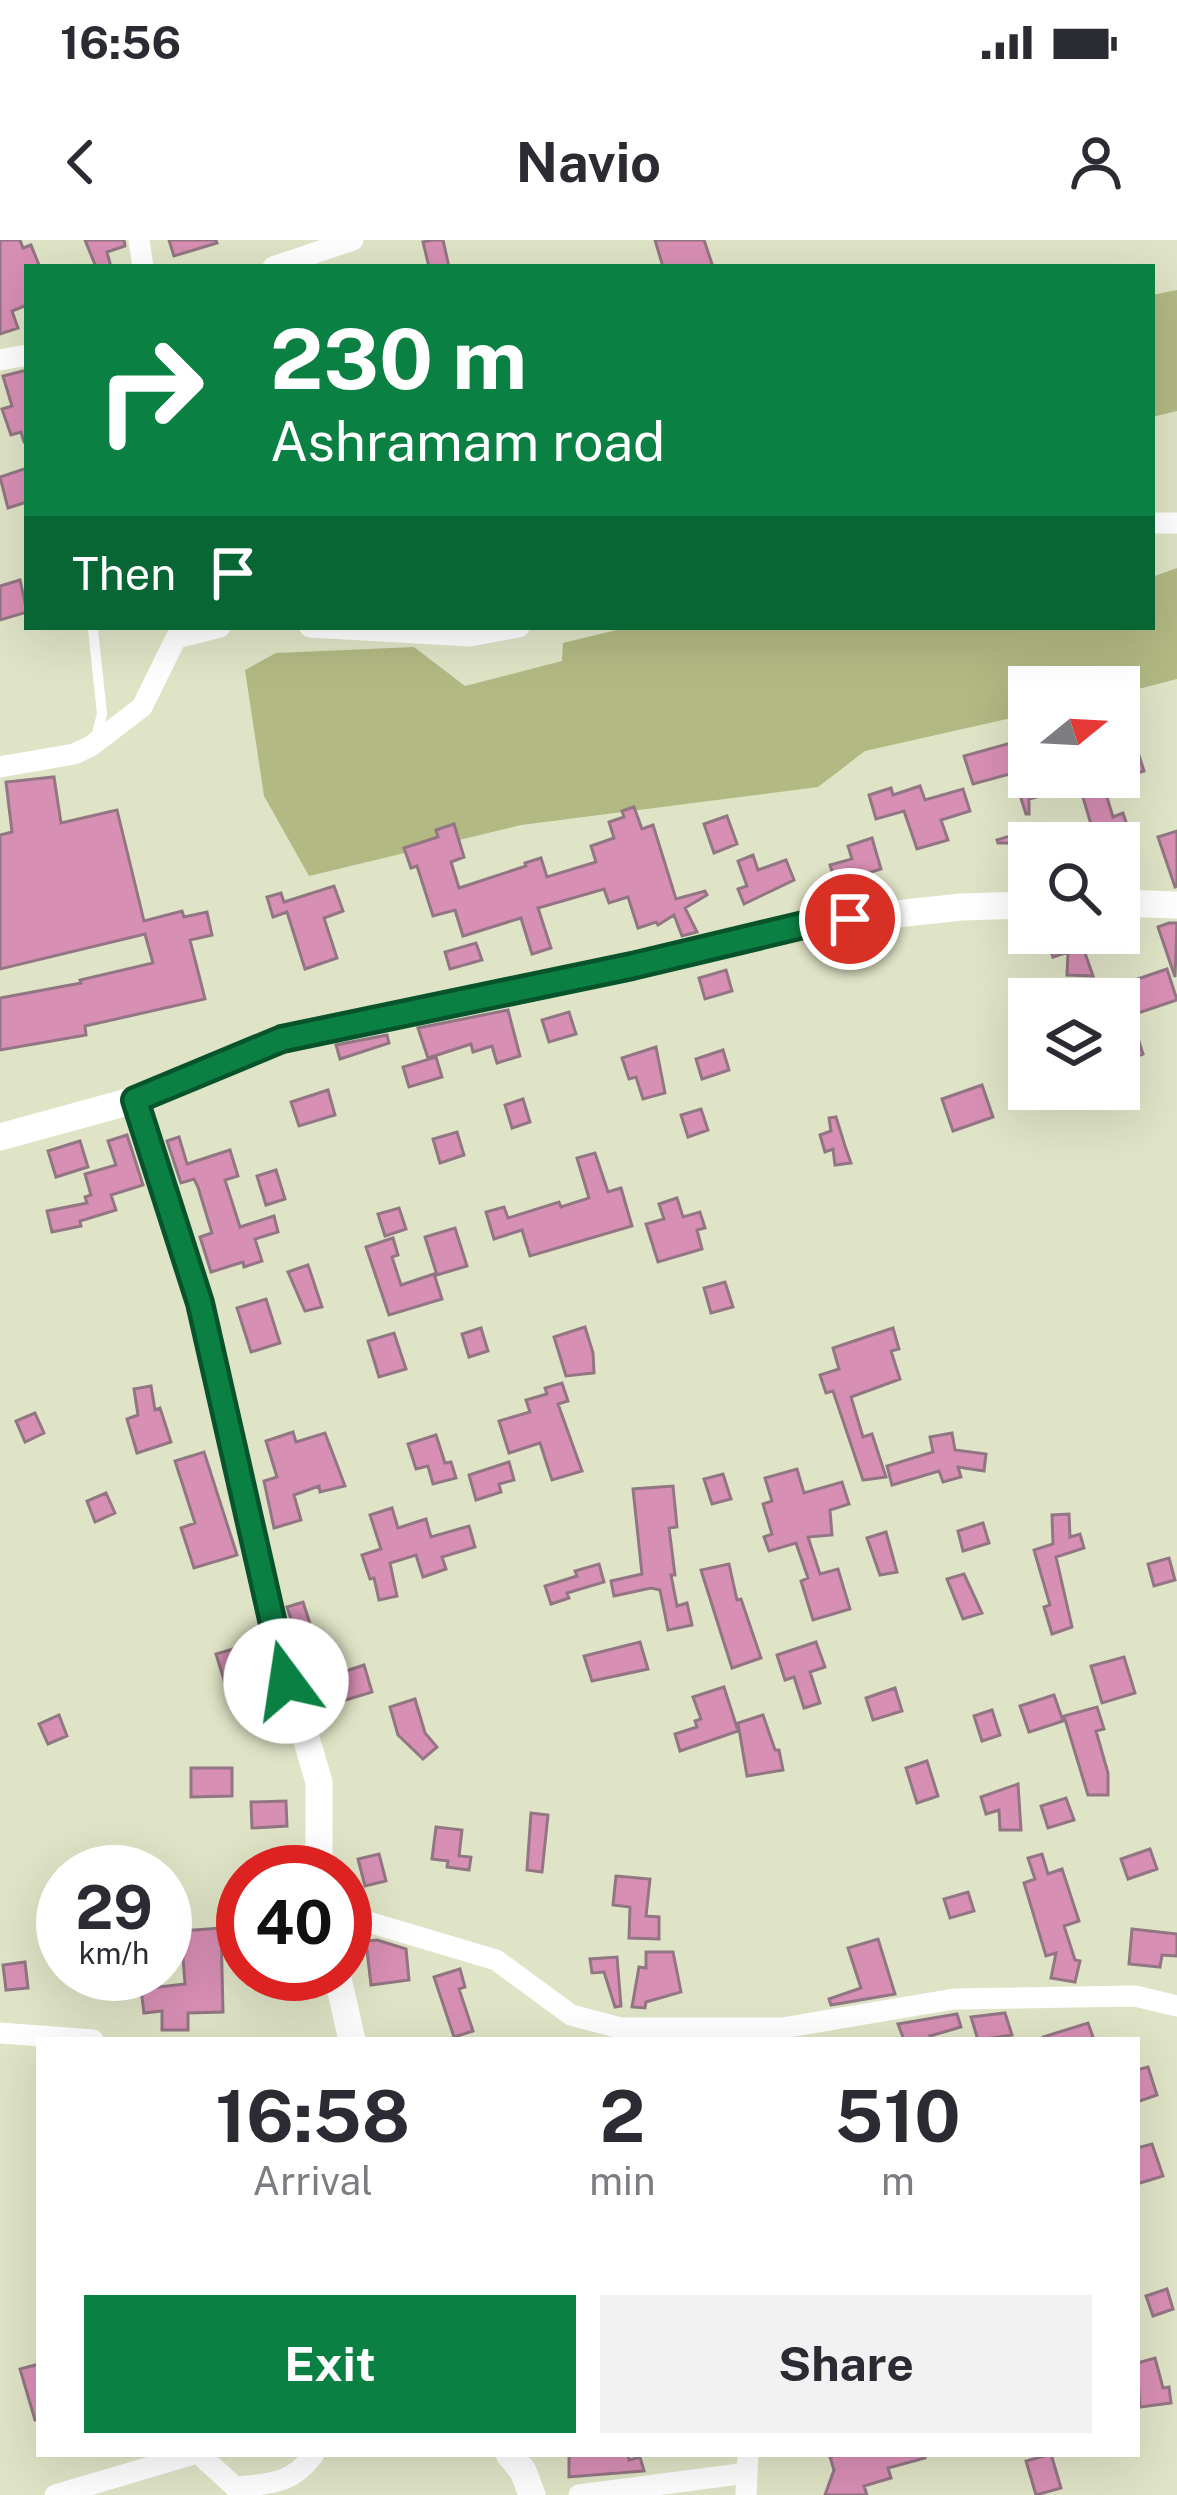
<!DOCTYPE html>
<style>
:root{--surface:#fff;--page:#f2f2f3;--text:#2b2b33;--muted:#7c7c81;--accent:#0b8043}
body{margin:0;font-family:"Public Sans",sans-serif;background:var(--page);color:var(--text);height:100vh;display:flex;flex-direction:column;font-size:45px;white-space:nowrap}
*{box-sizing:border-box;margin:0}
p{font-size:39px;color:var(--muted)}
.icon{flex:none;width:66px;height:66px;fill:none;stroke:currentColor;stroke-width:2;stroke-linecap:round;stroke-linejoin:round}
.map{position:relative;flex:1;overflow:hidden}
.panel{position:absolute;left:36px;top:1797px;width:1104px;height:420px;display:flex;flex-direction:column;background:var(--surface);border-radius:0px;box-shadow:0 12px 48px #0002}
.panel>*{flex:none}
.guide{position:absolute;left:24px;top:24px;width:1131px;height:366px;border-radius:0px;box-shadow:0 12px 48px #0002;background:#0b8043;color:#fff;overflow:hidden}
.needle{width:78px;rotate:72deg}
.controls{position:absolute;left:1008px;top:426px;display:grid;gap:24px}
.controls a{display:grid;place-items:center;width:132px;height:132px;border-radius:0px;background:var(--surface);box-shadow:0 12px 48px #0002;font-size:60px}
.speed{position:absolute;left:36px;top:1605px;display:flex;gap:24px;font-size:60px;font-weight:700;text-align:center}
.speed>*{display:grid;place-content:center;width:156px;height:156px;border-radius:50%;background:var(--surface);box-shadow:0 12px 48px #0002;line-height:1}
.speed small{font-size:30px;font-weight:400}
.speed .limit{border:18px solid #d22;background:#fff;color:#111}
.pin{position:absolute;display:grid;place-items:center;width:102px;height:102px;color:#fff;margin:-51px;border:6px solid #fff;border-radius:50%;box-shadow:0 3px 12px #0007}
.me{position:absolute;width:132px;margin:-66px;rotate:346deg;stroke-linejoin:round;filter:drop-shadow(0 0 9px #0008)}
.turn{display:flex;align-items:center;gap:42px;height:252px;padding:0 48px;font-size:54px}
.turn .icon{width:156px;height:156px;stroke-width:2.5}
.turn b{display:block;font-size:84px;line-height:102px}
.then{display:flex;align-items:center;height:114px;padding:0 48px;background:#0003;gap:24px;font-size:45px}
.eta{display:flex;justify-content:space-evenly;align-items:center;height:204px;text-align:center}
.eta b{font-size:72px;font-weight:700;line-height:84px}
.primary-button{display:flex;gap:24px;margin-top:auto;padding:24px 48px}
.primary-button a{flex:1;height:138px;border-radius:0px;background:var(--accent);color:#fff;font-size:48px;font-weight:700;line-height:138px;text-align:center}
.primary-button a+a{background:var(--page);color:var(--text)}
.status{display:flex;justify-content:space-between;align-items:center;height:84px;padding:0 60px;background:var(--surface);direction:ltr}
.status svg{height:33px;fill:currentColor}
header{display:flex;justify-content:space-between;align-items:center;height:156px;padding:0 48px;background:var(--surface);font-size:54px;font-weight:700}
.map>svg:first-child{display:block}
.green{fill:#b2b983}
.building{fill:#d88fb4;stroke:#927683;stroke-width:3}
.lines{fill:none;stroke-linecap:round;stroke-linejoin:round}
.lane{stroke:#fff;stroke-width:10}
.street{stroke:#fff;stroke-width:21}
.secondary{stroke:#fff;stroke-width:27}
.route-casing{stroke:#07532c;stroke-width:30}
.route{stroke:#0b8043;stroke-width:21}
</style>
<div class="status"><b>16:56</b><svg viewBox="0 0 49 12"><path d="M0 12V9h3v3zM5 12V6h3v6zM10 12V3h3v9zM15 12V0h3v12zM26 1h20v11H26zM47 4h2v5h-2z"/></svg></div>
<header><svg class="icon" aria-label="back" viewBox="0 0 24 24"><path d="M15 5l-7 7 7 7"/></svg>Navio<svg class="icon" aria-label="person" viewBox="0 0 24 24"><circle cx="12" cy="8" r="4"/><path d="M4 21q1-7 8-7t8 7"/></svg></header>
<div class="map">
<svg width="1177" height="2255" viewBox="0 0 1177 2255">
<rect width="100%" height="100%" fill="#e0e4c6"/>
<path class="green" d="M1177,50V171L1152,177V55Z
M1177,328V439L1119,454V447H1029V474L865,511L818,547L521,585L309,636L264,556L245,430L276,413L414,407L465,446L562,421L563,403L629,387H1152V337Z"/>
<path class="building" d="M0,0H20L23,8L31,5L39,25L27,27V65L12,71L18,88L0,94Z
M85,0H124L125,6L107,12L111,27H96Z
M169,0H216L217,3L174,16Z
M432,0H443L449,27H429L423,2Z
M655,0H704L713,27H663Z
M27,130V202H24L21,192L11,195L2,169L12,166L3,136Z
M27,228V262L8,268L0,237Z
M20,340L27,372L0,380V346Z
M1025,499L1029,537H1035L1041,556L1029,559V574H1026L1013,533L973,544L964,516Z
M1135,503L1144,531L1119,539V508Z
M54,537L61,583L117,570L144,681L182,671L184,677L207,672L212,695L190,700L205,759L85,786L86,795L0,810V758L81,743L80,740L153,723L145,694L0,729V595L12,592L6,542Z
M1101,538L1113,577L1123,573L1131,597L1115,603H1092L1086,586L1091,584L1079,544Z
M920,546L925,560L963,549L970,571L941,580L948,600L917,609L904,571L876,579L869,555L891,548L893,555Z
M634,567L642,589L653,585L676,659L705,651L707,655L685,668L697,692L682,696L674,675L658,685L656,682L638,688L628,657L609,663L604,649L538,668L551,708L532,714L521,678L463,696L455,670L433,676L417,626L411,628L404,608L438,597L436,590L454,584L464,617L451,622L459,648L526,626L525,623L541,618L547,637L596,622L591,606L614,598L609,582L624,577L622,571Z
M727,576L737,604L714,613L704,584Z
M1042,586L1047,603H1029V642L1018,641L1012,622L1019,620L1013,603H998L997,600Z
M1177,591V646L1175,647L1158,597Z
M872,598L881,629L836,643L830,625L852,619L848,606Z
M753,615L758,630L786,620L794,640L744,664L738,649L747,646L738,621Z
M334,646L343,671L324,678L337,718L305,729L287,672L273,677L267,657L281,653L284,662Z
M1169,683H1177L1175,737L1158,687Z
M1059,693H1078L1093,736L1067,735L1068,712L1053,717L1046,697Z
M476,703L482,720L450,729L445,712Z
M1167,729L1177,760L1135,774L1126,743Z
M726,730L732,751L705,759L699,738Z
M508,770L520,816L497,823L492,806L473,812L471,804L428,818L418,788Z
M569,772L576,794L549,802L542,780Z
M1135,789L1143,814L1119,823V794Z
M387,795L389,803L340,819L336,805Z
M656,807L665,853L643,859L636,837L629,839L622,818Z
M723,810L729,830L702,839L696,819Z
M436,817L442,837L409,847L403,827Z
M982,845L993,877L953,891L942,859Z
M328,850L335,875L299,886L291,862Z
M523,859L530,882L512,888L505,865Z
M701,869L708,890L688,897L681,875Z
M836,877L845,906L851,923L835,925L833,909L825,912L820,895L831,891L829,878Z
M457,892L464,915L440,923L433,899Z
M127,895L143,945L111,955L116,970L80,981L81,986L52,992L47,971L87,963L85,957L91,955L85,934L116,925L108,901Z
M179,897L187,924L230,910L238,936L225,940L240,987L274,976L278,992L255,999L262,1021L244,1027L243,1022L211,1032L200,997L212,993L198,947L194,939L181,943L167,901Z
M80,901L88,927L56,937L48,911Z
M595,913L608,952L621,948L632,986L530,1016L522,990L494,999L486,972L504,967L508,978L559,962L561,967L589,958L577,918Z
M276,930L285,959L266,965L257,936Z
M677,958L683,977L700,972L705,988L697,990L702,1009L658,1022L646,984L664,979L659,964Z
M399,968L406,989L385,996L378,974Z
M455,988L467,1026L437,1035L425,997Z
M393,998L398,1015L392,1017L401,1045L434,1034L442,1059L389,1075L366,1007Z
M308,1025L322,1067L305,1071L288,1032Z
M725,1042L733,1067L711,1073L704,1048Z
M266,1059L280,1103L251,1112L237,1068Z
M585,1087L593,1113L594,1133L566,1136L554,1097Z
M481,1088L488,1111L469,1117L462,1094Z
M893,1088L899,1109L891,1111L900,1139L851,1157L863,1197L872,1194L886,1237L863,1240L833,1151L826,1153L820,1135L839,1129L833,1108Z
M394,1093L406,1129L379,1137L368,1101Z
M562,1143L568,1161L558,1164L582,1231L552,1240L540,1203L509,1213L499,1181L530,1172L526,1160L547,1154L545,1148Z
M151,1146L155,1170L160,1168L171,1202L137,1213L127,1179L138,1175L134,1149Z
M35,1173L44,1193L25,1202L16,1181Z
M293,1192L296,1202L325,1193L345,1246L320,1252L319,1246L294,1255L301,1280L274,1288L264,1241L277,1237L266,1201Z
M952,1193L955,1210L986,1214L984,1231L958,1227L961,1237L943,1242L939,1231L892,1245L887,1226L933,1212L930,1197Z
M436,1195L445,1223L451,1222L456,1238L433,1244L428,1226L416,1229L408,1204Z
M204,1212L237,1315L194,1328L181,1288L195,1283L175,1221Z
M509,1222L514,1240L499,1244L501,1252L476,1260L469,1235Z
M797,1229L804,1253L842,1242L849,1264L830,1270L832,1295L808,1297L820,1334L838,1329L850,1369L813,1380L801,1341L808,1338L796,1303L769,1311L764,1297L772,1294L763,1264L772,1261L765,1238Z
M723,1234L731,1259L712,1264L704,1239Z
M673,1246L677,1287L669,1288L675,1335H671L677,1366L687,1363L692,1385L668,1390L660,1350L651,1348L614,1356L611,1341L642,1334L633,1249Z
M106,1253L115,1273L95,1282L87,1261Z
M392,1268L398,1288L426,1279L431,1297L469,1286L475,1307L442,1317L446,1329L423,1337L416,1315L390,1323L397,1356L379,1360L374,1338L370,1339L362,1315L381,1309L370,1275Z
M1069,1274L1070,1297L1080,1294L1084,1308L1056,1317L1072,1387L1052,1394L1044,1367L1050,1365L1034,1310L1053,1304L1052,1275Z
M983,1283L989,1303L963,1311L958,1291Z
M886,1292L897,1332L880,1335L867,1298Z
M1169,1318L1175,1340L1154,1346L1148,1324Z
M599,1324L604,1342L567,1353L569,1358L551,1364L545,1346L577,1336L575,1331Z
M729,1324L737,1360L741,1359L761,1418L732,1428L701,1330Z
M964,1334L982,1373L963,1379L947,1339Z
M303,1362L314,1396L298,1401L287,1367Z
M640,1402L648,1429L592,1441L584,1416Z
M816,1402L825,1427L810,1432L820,1463L804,1468L794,1437L785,1440L777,1415Z
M250,1404L259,1433L225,1443L216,1414Z
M1124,1417L1135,1453L1102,1463L1091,1426Z
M364,1425L372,1452L342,1461L340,1453L315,1461L310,1443Z
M724,1447L738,1491L680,1511L675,1494L697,1487L695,1481L701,1479L693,1457Z
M895,1448L902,1471L873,1480L866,1458Z
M1054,1455L1063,1481L1029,1492L1020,1466Z
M415,1459L425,1493L437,1507L423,1519L398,1495L390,1467Z
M1097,1467L1104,1489L1096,1491L1108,1533V1555H1088L1064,1476Z
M992,1470L1000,1495L982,1501L974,1476Z
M59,1475L67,1496L48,1504L39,1484Z
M763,1475L775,1510H779L783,1530L747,1536L738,1483Z
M927,1521L938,1556L917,1563L906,1528Z
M191,1528H232V1556L191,1557Z
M1018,1544L1021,1590H1000L999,1570L986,1574L981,1557Z
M1066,1558L1074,1580L1048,1588L1041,1566Z
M286,1561L287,1586L252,1588L251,1562Z
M531,1573L548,1575L542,1632L527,1630Z
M436,1587L462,1590L459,1616L471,1617L469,1630L447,1627L448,1621L432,1619Z
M1150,1609L1157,1629L1128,1639L1121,1619Z
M379,1614L386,1641L365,1646L358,1619Z
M1042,1614L1048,1634L1062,1629L1079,1681L1064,1686L1075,1720L1080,1721L1075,1742L1051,1738L1056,1713L1046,1716L1024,1643L1035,1639L1028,1618Z
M616,1636L650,1639L646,1676L659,1677V1699L629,1698L630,1667L613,1665Z
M968,1652L974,1671L950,1678L944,1659Z
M221,1688L223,1772L188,1773V1790H162V1771L144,1773L141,1749L185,1744L181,1691Z
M1132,1689L1177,1694V1716L1162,1715L1160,1727L1129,1724Z
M878,1699L895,1754L831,1765L829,1759L861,1748L848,1708Z
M377,1700L406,1709L409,1740L371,1745L366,1701Z
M646,1712H673L681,1752L646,1762L645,1768L632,1767L639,1727L646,1728Z
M617,1717L621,1766L615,1767L604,1732L592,1733L590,1719Z
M25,1722L28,1748L6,1750L3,1725Z
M460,1729L465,1747L459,1749L473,1791L454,1797L434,1737Z
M1005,1773L1012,1795L978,1800L971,1777Z
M957,1774L961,1787L930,1796L932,1800H904L898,1784Z
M1088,1783L1094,1800H1043V1797Z
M1148,1827L1157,1855L1137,1862V1830Z
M1152,1904L1163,1936L1137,1944V1908Z
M1167,2049L1173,2069L1153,2076L1146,2056Z
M1155,2118L1163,2148L1169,2147L1171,2163L1140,2167L1137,2123Z
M39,2124V2180H35L20,2129Z
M569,2214H628L629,2220L640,2217L644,2231L569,2237Z
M840,2214H924L925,2218L888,2228L891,2238L864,2246L867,2255H825L834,2230L830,2217Z
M1051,2214L1061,2248L1036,2255L1026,2221Z"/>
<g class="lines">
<path class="lane" d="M93,389L102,474L96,498"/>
<path class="street" d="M139,0L143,27
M273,27L353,0
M0,120L27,115
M1152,283H1177
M310,387L470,396L519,387
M0,527L74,514L91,506L142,467L176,398L220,387
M345,1675L496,1720L571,1775L620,1788H782L954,1759L1135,1756L1177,1766
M0,1793L93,1800
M199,2214L235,2247C269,2244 293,2244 314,2214
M55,2255L194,2214
M579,2255L747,2233
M746,2255L748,2214"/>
<path class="secondary" d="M1119,663L1177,665
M135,860L200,1063L267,1366L319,1542V1632
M0,897L135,860L282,798L632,726L813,683L961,667L1029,665
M337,1734L352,1800
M509,2214L523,2231L532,2255"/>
</g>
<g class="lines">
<g class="route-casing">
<path id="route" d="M286,1441L200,1063L135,860L282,799L632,726L812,683L850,679"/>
</g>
<use href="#route" class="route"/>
</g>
</svg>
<div class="controls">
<a><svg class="needle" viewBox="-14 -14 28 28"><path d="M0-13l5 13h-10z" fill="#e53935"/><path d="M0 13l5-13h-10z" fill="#7c7c81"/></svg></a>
<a><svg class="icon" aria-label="search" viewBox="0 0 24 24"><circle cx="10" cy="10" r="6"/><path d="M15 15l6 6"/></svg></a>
<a><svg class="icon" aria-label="layers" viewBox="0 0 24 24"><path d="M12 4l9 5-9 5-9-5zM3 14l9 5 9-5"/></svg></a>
</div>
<div class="speed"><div>29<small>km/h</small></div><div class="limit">40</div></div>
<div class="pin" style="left:850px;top:679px;background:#d93025"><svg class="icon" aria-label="arrive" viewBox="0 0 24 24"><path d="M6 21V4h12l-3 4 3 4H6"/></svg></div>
<svg class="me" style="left:286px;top:1441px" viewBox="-20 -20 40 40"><circle r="19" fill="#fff"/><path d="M0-13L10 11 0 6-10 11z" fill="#0b8043"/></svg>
<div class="guide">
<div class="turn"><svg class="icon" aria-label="right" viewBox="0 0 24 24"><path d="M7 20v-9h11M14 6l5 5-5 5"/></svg><div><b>230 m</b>Ashramam road</div></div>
<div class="then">Then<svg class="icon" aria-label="arrive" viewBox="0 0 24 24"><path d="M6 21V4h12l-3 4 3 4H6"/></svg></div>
</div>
<section class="panel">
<div class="eta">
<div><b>16:58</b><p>Arrival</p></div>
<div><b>2</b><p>min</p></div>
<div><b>510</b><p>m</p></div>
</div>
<div class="primary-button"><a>Exit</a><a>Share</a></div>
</section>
</div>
